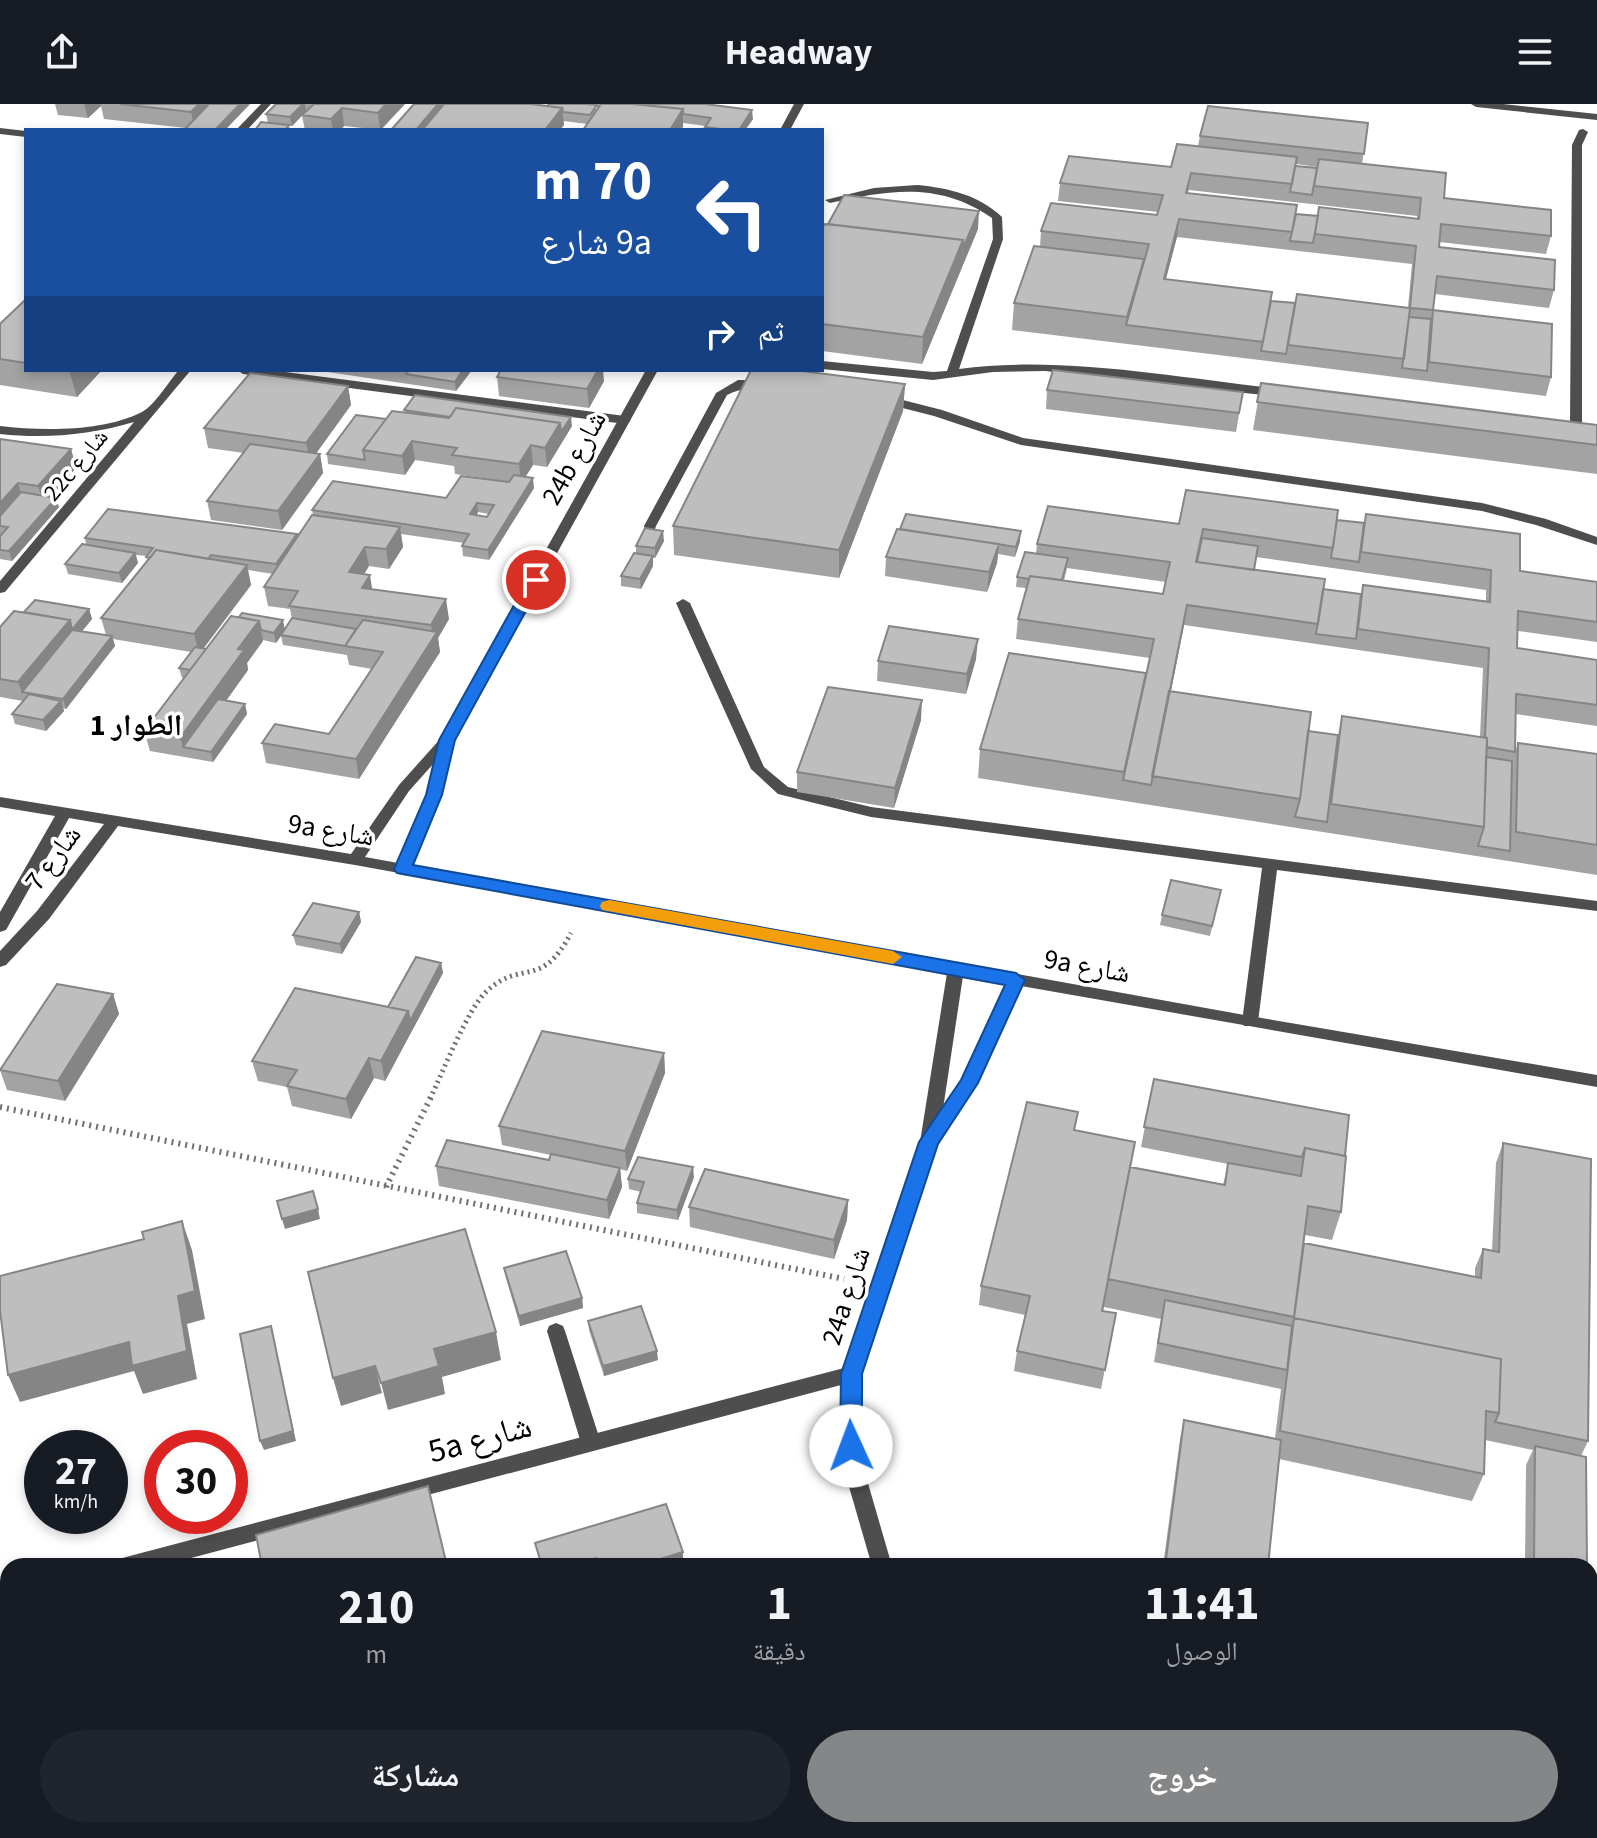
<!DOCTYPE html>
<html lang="ar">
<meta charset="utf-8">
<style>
:root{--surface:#171b24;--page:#20242c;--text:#f1f3f6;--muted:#9ea1a6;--accent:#858687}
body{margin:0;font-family:"Source Sans 3","Noto Naskh Arabic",sans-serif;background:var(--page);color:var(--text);direction:rtl;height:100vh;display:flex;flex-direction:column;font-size:30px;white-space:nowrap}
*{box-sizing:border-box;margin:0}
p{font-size:26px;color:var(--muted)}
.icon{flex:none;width:44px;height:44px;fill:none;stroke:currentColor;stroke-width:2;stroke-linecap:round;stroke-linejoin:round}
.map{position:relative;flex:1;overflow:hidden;direction:ltr}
.drawer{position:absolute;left:0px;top:1454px;width:1598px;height:280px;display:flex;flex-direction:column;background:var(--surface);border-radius:24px 24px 0 0;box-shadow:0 4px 12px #0003;direction:rtl}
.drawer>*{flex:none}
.top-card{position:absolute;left:24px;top:24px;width:800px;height:244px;border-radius:0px;box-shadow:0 4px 12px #0003;direction:rtl;background:#1a4fa0;color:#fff;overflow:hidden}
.speed{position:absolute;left:24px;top:1326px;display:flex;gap:16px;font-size:40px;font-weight:700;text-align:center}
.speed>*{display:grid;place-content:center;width:104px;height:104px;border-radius:50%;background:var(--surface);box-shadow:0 4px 12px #0003;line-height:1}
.speed small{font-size:20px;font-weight:400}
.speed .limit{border:12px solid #d22;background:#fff;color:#111}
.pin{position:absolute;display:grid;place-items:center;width:68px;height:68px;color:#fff;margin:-34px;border:4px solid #fff;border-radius:50%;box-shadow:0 2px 8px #0007}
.me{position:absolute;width:88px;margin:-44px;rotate:358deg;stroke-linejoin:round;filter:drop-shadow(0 0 6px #0008)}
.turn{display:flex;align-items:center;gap:28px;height:168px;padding:0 40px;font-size:36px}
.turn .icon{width:104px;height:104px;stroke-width:2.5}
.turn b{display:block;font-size:56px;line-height:68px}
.then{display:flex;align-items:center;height:76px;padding:0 40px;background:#0003;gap:16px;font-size:30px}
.eta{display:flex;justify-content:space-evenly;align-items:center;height:136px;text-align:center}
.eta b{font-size:48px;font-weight:700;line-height:56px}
.button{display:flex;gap:16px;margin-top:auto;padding:16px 40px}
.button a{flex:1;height:92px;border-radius:48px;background:var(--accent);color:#fff;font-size:32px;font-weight:700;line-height:92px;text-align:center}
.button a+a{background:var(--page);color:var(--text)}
header{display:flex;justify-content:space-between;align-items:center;height:104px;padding:0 40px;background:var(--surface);font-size:36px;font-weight:700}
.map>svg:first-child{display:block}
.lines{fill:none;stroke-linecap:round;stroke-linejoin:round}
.path-far1{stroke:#707070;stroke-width:5;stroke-dasharray:2 4;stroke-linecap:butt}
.path{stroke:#707070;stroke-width:6;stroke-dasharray:2 5;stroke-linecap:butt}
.service{fill:#4e4e4e;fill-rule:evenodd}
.minor{fill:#4e4e4e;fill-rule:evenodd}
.wall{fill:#a3a3a3;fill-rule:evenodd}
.shaded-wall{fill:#858585}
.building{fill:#bebebe;stroke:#858585;stroke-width:2;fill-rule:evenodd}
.route{fill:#1a73e8;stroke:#114b97;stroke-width:2}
.slow{fill:#f59e0b}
.labels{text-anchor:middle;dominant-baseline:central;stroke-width:7;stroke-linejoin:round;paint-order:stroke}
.far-street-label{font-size:24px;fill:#000;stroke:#fff}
.street-label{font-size:28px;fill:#000;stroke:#fff}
.neighbourhood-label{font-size:30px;font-weight:bold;fill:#000;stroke:#fff}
.near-street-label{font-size:34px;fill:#000;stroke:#fff}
</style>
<header><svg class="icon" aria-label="menu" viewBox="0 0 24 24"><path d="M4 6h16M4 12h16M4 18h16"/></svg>Headway<svg class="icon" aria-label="share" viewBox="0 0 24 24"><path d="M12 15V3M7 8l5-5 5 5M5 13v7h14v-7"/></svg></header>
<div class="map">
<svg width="1597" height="1734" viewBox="0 0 1597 1734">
<rect width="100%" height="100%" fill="#fff"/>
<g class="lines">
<path class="path-far1" d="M430,995C443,968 468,903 488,886C523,855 541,886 571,829"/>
<path class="path" d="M0,1003L844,1175
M386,1083L431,993
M1541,1726V1734"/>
<path class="service" d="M261,0H271L247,26H236Z
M1583,25L1588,28L1582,41V320L1576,324L1570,320L1572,41L1579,26Z
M917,81C949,84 979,91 1002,113L1003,135L959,265C1062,251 1177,274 1281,285L1287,289L1281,293L1045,267L993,268L933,276L822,265V257L933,268L947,267L993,135L992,114C939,77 889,86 830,99L825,96L874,84Z
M237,266H270L625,312L631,316L625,320L243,270Z
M738,276H765L771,280C759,288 745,281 727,291L656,422L655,425H645L644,422L716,289Z
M883,291L942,306L1023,334L1482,399L1546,415L1597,433V441L1536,421L1482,407L1021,341L934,312L879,298L877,295Z
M683,495L690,499L764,663L788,683L871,703L1597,797V807L1277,766L1258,918L1256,922H1244L1242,918L1262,764L871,713L778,690L751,665L676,499Z
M556,1219L563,1222L565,1227L601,1339L598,1345L591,1347L584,1345L581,1339L547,1227L549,1222Z"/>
<path class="minor" d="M794,0H804L790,26H780Z
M1471,0H1503L1597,10V16L1476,3Z
M0,24L26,27V33L0,30Z
M179,266H191L5,488L0,489V477L134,318C90,331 46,335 0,330V322C42,327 103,328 142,308C156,300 168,278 179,266Z
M646,266H658L454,636L441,691L412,761L1250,912L1597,971V983L1021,882L977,979L937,1041L860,1270L859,1321L863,1362L892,1462H872L843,1362L839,1321L841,1281L161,1462H116L119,1455L126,1453L844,1264L920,1038L947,869L355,761L118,722L49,815L6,861L0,863V847L37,807L104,720L69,714L6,826L0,828V808L55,712L0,703V693L351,750L399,681L441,634ZM434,659L427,691L398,759L365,753L409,687ZM963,872L1006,880L962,976L943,1005Z
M8,1484V1502L0,1504V1486Z
M1590,1622L1597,1623V1643L1590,1642Z
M65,1726H87L88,1734H66Z
M966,1726H988L991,1734H969Z"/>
</g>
<path class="wall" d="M55,0H250L225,26H185L186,24L104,15L101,2L88,14L58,11Z
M276,0H405L381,26L344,22L340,26H305L302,12L292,22H289L290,26H255L268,19L266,10Z
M414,0H536L597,5V0L753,15L745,26H705L706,22L683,19V23L588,20L563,17L564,21Z
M1368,19L1362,60L1444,94L1551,132L1546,150L1439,138V143L1554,186L1549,204L1435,190L1433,206L1551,273L1546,292L1284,259L1285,254L1284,259L1012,226L1014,199L1040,143L1041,127L1157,111L1158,108L1058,97L1060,79L1171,63L1198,42L1200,32ZM1296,60L1318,63L1317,64L1295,62ZM1189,86L1417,112V114L1318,112L1296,110L1188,89ZM1177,133L1412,160L1408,203L1295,199L1271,197L1166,175Z
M822,124L978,125L922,260L822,247Z
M26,195V266H102L77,293L0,281V220Z
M314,266H472L456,287Z
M497,273L604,277L589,304L499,292Z
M1261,279L1597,321V370L1253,326Z
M905,280L903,307L839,474L674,451L673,422Z
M348,282L351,301L316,349L320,350L323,369L282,426L211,416L207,397L244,349L208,344L204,324Z
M1047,286L1243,288L1236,328L1046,305Z
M404,306L572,322L547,363L533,361L525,373L534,384L489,456L463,452L462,442L464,439L401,430L403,443L389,465L369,462L364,470L372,485L449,515L438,534L440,548L359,675L266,659L262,639L329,630L372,565L349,561L347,551L283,541L281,532L276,539L263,536L247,559L248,566L226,596L245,600L247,610L213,658L150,647L144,627L184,574H182L179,564L191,548L113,535L115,542L66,605L63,604L64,607L46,627L15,620L12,610L23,597L0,593V523L24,508L89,505L92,515L82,527L106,531L101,514L147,457V452L136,451L138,459L122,479L68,470L65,460L86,441L85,434L297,430V433L313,411L312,406L446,394L509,378L455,370L454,362L415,356L405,371L328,360L327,350L386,315L405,308ZM478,408L489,410L487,413L477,411ZM248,466L273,470L264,483L268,502L290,505L292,515L285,525L239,513L206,545L204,544L251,481Z
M0,335L71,345L76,364L51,393L59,403L12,457L0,455Z
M1366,410L1520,467L1597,478V538L1518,527L1517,544L1597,556V622L1516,610L1515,648L1518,639L1597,650V771L978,674L980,645L1144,578L1150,554L1016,535L1018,515L1026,484L1016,483L1017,473L1036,449L1037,440L1179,420L1337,416L1364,419ZM1256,453L1486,486V497L1363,481L1361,490L1323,485L1254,466ZM1067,464L1166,478L1163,490L1064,477ZM1184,521L1483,564L1480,633L1342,612L1338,631L1308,627L1171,587Z
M664,437L655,454H653V462L641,485L621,482V472L636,449V442Z
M1020,437L1015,453L998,450L997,459L987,488L885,472L886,453Z
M976,555L966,590L877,577L878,557Z
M921,616L894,704L797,688V668Z
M1221,786L1210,832L1160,821L1162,811Z
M359,808L361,818L342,850L296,841L293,831Z
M441,859L443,869L385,977L374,974L351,1015L292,1002L287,983L258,977L252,957L388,903Z
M113,890L119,910L65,997L7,986L0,966Z
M664,949L665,969L627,1067L620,1065L622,1083L609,1115L439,1082L436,1062L549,1056L551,1051L502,1041L499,1022Z
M1154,975L1345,1052L1341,1108L1332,1136L1305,1131L1304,1139L1475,1173V1164L1483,1145L1492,1147L1496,1059L1503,1039L1588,1337L1581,1352L1587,1462H1525L1526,1361L1533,1346L1485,1336L1484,1370L1472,1397L1279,1355L1268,1462H1163L1180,1335L1184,1316L1275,1334L1281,1285L1154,1258L1161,1215L1104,1203L1103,1207L1116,1209L1101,1285L1014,1267L1017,1247L1025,1211L979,1201L981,1182L1075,1026L1131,1063L1223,1081L1228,1060L1141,1043Z
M694,1073L678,1116L637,1109V1099L641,1088L629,1085L628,1075Z
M848,1096L847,1116L834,1155L690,1123L689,1103Z
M504,1164L582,1194L583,1204L520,1222L506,1174Z
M588,1217L658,1256L604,1272L589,1226Z
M866,1726H944L947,1734H869Z
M1179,1726H1489V1734H1178Z"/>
<path class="shaded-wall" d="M84,0H100L101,2L88,14Z
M199,0H220L195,25L191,8Z
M240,0H250L225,26H215Z
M303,0H305L306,7L292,22L290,13Z
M386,0H405L380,26L378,9Z
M438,0H442V6L425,26H416Z
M342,4L344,22L340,26H333L331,15Z
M562,4L564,21L560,26H545Z
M683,5V23L681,26H670Z
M752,6L753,15L745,26H739Z
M979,107L978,125L962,163L963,144Z
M1179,115L1177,133L1161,193L1164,175Z
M963,136L962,163L922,260L923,233Z
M69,266H102L77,293Z
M463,266H472L456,287L455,278Z
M598,266H603L604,277L589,304L587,285Z
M905,280L903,307L839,474V446Z
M348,282L351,301L310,358L306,339Z
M571,313L572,322L547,363L545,344L560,319Z
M412,337L415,356L405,371L402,352Z
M531,341L533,361L521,380L519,360Z
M71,345L76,364L44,401L38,382Z
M320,350L323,369L282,426L278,407Z
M533,374L534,384L489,456L488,446Z
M18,379L24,398L4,422L0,410V399Z
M56,394L59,403L12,457L9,447Z
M477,399L478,408L471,420L470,410Z
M400,423L403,443L389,465L386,445Z
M663,427L664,437L655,454V444Z
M1021,427L1020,437L1015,453L1016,443Z
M297,430L299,440L278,470L276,460Z
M999,440L997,459L987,488L989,468Z
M365,443L369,462L353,488L349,468Z
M135,449L138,459L122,479L119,469Z
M653,452V462L641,485L640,475Z
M247,461L251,481L199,550L194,530Z
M370,471L373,490L362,484Z
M446,495L449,515L438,534L440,548L359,675L356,655L433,534L431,521Z
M1187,501L1184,521L1154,672Z
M89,505L92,515L75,536L22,588L18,578L70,516Z
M283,516L285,526L276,539L274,529Z
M259,517L263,537L247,559L248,566L192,645L183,643L180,634L238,545Z
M112,532L115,542L66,605L63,595Z
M978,535L976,555L966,590L967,570Z
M922,596L921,616L894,704L895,684Z
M61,597L64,607L46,627L43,616Z
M245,600L247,610L213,658L211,648Z
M359,808L361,818L342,850L340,840Z
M441,859L443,869L385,977L381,957L408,907Z
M113,890L119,910L65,997L58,977Z
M664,949L665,969L627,1067L625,1047Z
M369,954L374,974L351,1015L346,995Z
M693,1063L694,1073L678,1116L677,1106Z
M620,1064L622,1083L609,1115L607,1096Z
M848,1096L847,1116L834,1155V1136Z
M318,1105L320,1115L285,1125L282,1115Z
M182,1117L192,1146L205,1215L187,1220L197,1275L143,1290L134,1267L20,1298L8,1271L129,1238L178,1192Z
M582,1194L583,1204L520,1222L519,1212Z
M271,1222L296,1337L264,1346L260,1337Z
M496,1228L501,1256L442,1273L445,1290L388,1306L381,1279L434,1245Z
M657,1247L658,1256L604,1272L603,1262Z
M375,1262L382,1289L341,1302L333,1274Z
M683,1448V1458L669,1462H638Z
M596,1454L597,1462H571Z
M493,1726H511L512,1734H468Z"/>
<path class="building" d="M120,0H199L191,8Z
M209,0H240L215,26L185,25Z
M276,0H303L290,13L266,10Z
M314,0H386L378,9L342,4L331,15L302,11Z
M414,0H438L416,26H391Z
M444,0H531L562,4L545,26H422Z
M549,0H586L597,1L590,11L563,8L562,4L547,2Z
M601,0H632L683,5L670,26H583Z
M632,0H705L752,6L739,26H728L705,23L711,14L683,10V5Z
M1208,2L1368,19L1364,50L1200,32Z
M261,18L289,21L285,26H255Z
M1177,40L1297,53L1292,80L1191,69L1186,89L1297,101L1292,128L1179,115L1164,175L1272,188L1263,238L1126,221L1149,140L1041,127L1051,99L1157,111L1163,91L1060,79L1069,52L1171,63Z
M1319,55L1446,69L1444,94L1551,106V132L1441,120L1439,143L1555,156L1554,186L1437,172L1433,206L1552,220L1551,273L1429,258L1433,206L1410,204L1416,142L1315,130L1319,103L1419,115L1421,94L1314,82Z
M1295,62L1317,64L1312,91L1290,88Z
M844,91L979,107L963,144V136L828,120Z
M1296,110L1318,112L1313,139L1290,137Z
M825,120L963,136L923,233L822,220V124Z
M1034,142L1144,155L1127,213L1014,199Z
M1297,190L1410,204L1404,255L1288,241Z
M26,195V259L0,255V220Z
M1271,197L1295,199L1286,250L1261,247Z
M1409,213L1431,215L1427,267L1402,264Z
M409,266H463L455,278L406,270Z
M501,266H598L587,285L497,273Z
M751,266H794L905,280L839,446L673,422Z
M1053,266L1243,288L1239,309L1047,286Z
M250,269L348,282L306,339L204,324Z
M1261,279L1597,321V341L1257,298Z
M415,291L571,313L561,328L560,319L456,304L450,313L404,306Z
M456,304L560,319L545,344L531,341L519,360L452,351L457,344L412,337L402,352L363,346L392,307L449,314Z
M356,311L386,315L363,346L365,356L327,350Z
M0,335L71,345L38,382L18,379L0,399Z
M250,340L320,350L278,407L207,397Z
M514,371L533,374L488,446L462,442L469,430L312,406L333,377L446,394L461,372L509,378ZM477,399L494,401L487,413L470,410Z
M1186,386L1338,406L1333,444L1203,425L1196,458L1325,475L1318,520L1187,501L1151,681L1123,676L1154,535L1018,515L1030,472L1163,490L1170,458L1037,440L1048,402L1179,420Z
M21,388L56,394L9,447L0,446V432L8,423L0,422V412Z
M108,405L297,430L276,460L211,451L208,455L156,446L150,454L146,453L153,444L85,434Z
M906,410L1021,427L1016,443L900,425Z
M1366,410L1520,430V467L1597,478V518L1518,507L1517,544L1597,556V601L1516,590L1515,648L1487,643V634L1485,633L1489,544L1358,525L1363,481L1490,498L1491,466L1361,448Z
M312,411L400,423L386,445L365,443L349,468L370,471L362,484L446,495L431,521L289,502L298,487L264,483Z
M1337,416L1364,419L1359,458L1331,454Z
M645,424L663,427L655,444L636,442Z
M897,425L999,440L989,468L886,453Z
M1202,434L1258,442L1254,466L1197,458Z
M82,440L135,449L119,469L65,460Z
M156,446L247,461L194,530L101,514Z
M1025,448L1068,454L1062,476L1030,472L1029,475L1017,473Z
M634,449L653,452L640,475L621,472Z
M1323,485L1361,490L1356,535L1316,530Z
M35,496L89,505L72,526L70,516L24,508Z
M14,507L70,516L18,578L0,575V523Z
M242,509L283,516L274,529L261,526L259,517L239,513Z
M231,512L259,517L238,545L244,546L180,634L144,627Z
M292,514L356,525L345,542L281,531Z
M363,516L437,528L356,655L262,639L275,620L329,630L383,548L345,542Z
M889,522L978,535L967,570L878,557Z
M72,526L112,532L63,595L22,588Z
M195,543L206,545L190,566L179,564Z
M1009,549L1146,569L1124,668L980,645Z
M828,583L922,596L895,684L797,668Z
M1169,587L1311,608L1300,695L1152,672Z
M29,590L61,597L43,616L12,610Z
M218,595L245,600L211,648L183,643Z
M1342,612L1487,634L1484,723L1331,700Z
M1308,627L1338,631L1327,718L1295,713L1300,695Z
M1518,639L1597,650V741L1516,728Z
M1486,653L1512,657L1510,747L1478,742L1484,723Z
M1171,776L1221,786L1212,822L1162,811Z
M313,799L359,808L340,840L293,831Z
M416,853L441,859L410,917L408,907L388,903Z
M57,880L113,890L58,977L0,966Z
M295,884L408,907L381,957L369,954L346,995L287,982L297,966L252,957Z
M542,927L664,949L625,1047L499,1022Z
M1154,975L1349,1011L1345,1052L1305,1044L1302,1053L1144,1023Z
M1027,998L1078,1008L1074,1026L1135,1038L1102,1207L1116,1209L1105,1266L1017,1247L1030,1192L981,1182Z
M447,1036L549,1056L551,1050L620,1064L607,1096L436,1062Z
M1503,1039L1591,1055L1588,1337L1495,1318L1499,1309L1501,1255L1294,1214L1304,1139L1481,1174L1483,1145L1499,1148Z
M1305,1044L1346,1052L1341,1108L1308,1102L1294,1213L1108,1175L1130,1063L1225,1081L1228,1059L1301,1072Z
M638,1053L693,1063L677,1106L637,1099L644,1078L628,1075Z
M705,1065L848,1096L834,1136L689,1103Z
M313,1087L318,1105L282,1115L277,1097Z
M182,1117L195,1187L178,1192L187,1247L132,1262L129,1238L8,1271L0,1206V1172L144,1135L142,1128Z
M465,1125L496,1228L434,1245L439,1262L381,1279L375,1262L333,1274L308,1168Z
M566,1147L582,1194L519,1212L504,1164Z
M1165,1196L1292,1222L1287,1266L1158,1239Z
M641,1202L657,1247L603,1262L588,1217Z
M1294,1214L1501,1255L1499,1309L1486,1307L1484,1370L1280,1327Z
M271,1222L293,1327L260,1337L240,1230Z
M1184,1316L1281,1336L1268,1462H1198L1166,1455Z
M1535,1342L1586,1353L1587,1462H1534Z
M428,1382L447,1462H262L256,1431Z
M666,1400L683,1448L638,1462H599L596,1454L571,1462H542L535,1439Z
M680,1454L683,1462H653Z
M170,1726H493L468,1734H171Z
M873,1726H944L947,1734H876Z
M1181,1726H1227L1226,1734H1180Z
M1231,1726H1489V1734H1230Z"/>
<path class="route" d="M536,471L543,476L455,636L442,691L413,761L1016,869L1025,876L978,979L938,1040L862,1270V1342L859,1348L851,1351L843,1348L840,1342L841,1270L919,1038L961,976L1005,881L397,769L394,765L426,691L439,636L528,476Z"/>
<path class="slow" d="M609,796L893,847L902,853L893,860L602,806L600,802L602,798Z"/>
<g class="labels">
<g class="far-street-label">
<text transform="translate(76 361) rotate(-50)">22c شارع</text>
</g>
<g class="street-label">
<text transform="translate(574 354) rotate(-61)">24b شارع</text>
<text transform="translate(331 726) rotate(9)">9a شارع</text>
<text transform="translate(53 754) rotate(-53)">شارع 7</text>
<text transform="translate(1087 862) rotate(10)">9a شارع</text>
<text transform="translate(846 1192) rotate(-72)">24a شارع</text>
</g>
<g class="neighbourhood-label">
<text x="136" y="621">الطوار 1</text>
</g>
<g class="near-street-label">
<text transform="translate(480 1335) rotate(-15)">5a شارع</text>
</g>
</g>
</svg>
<div class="speed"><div>27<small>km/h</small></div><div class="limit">30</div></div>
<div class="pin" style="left:536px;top:476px;background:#d93025"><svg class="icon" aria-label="arrive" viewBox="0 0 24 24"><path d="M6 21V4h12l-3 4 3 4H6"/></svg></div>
<svg class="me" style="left:851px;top:1342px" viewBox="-20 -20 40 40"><circle r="19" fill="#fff"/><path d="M0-13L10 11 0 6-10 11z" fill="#1a73e8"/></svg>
<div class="top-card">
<div class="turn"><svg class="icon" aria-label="left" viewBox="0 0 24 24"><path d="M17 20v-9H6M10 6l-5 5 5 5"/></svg><div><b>70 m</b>9a شارع</div></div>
<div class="then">ثم<svg class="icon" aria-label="right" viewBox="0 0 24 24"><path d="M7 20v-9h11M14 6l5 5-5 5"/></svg></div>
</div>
<section class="drawer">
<div class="eta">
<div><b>11:41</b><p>الوصول</p></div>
<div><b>1</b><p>دقيقة</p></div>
<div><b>210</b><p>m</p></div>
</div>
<div class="button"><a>خروج</a><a>مشاركة</a></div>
</section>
</div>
